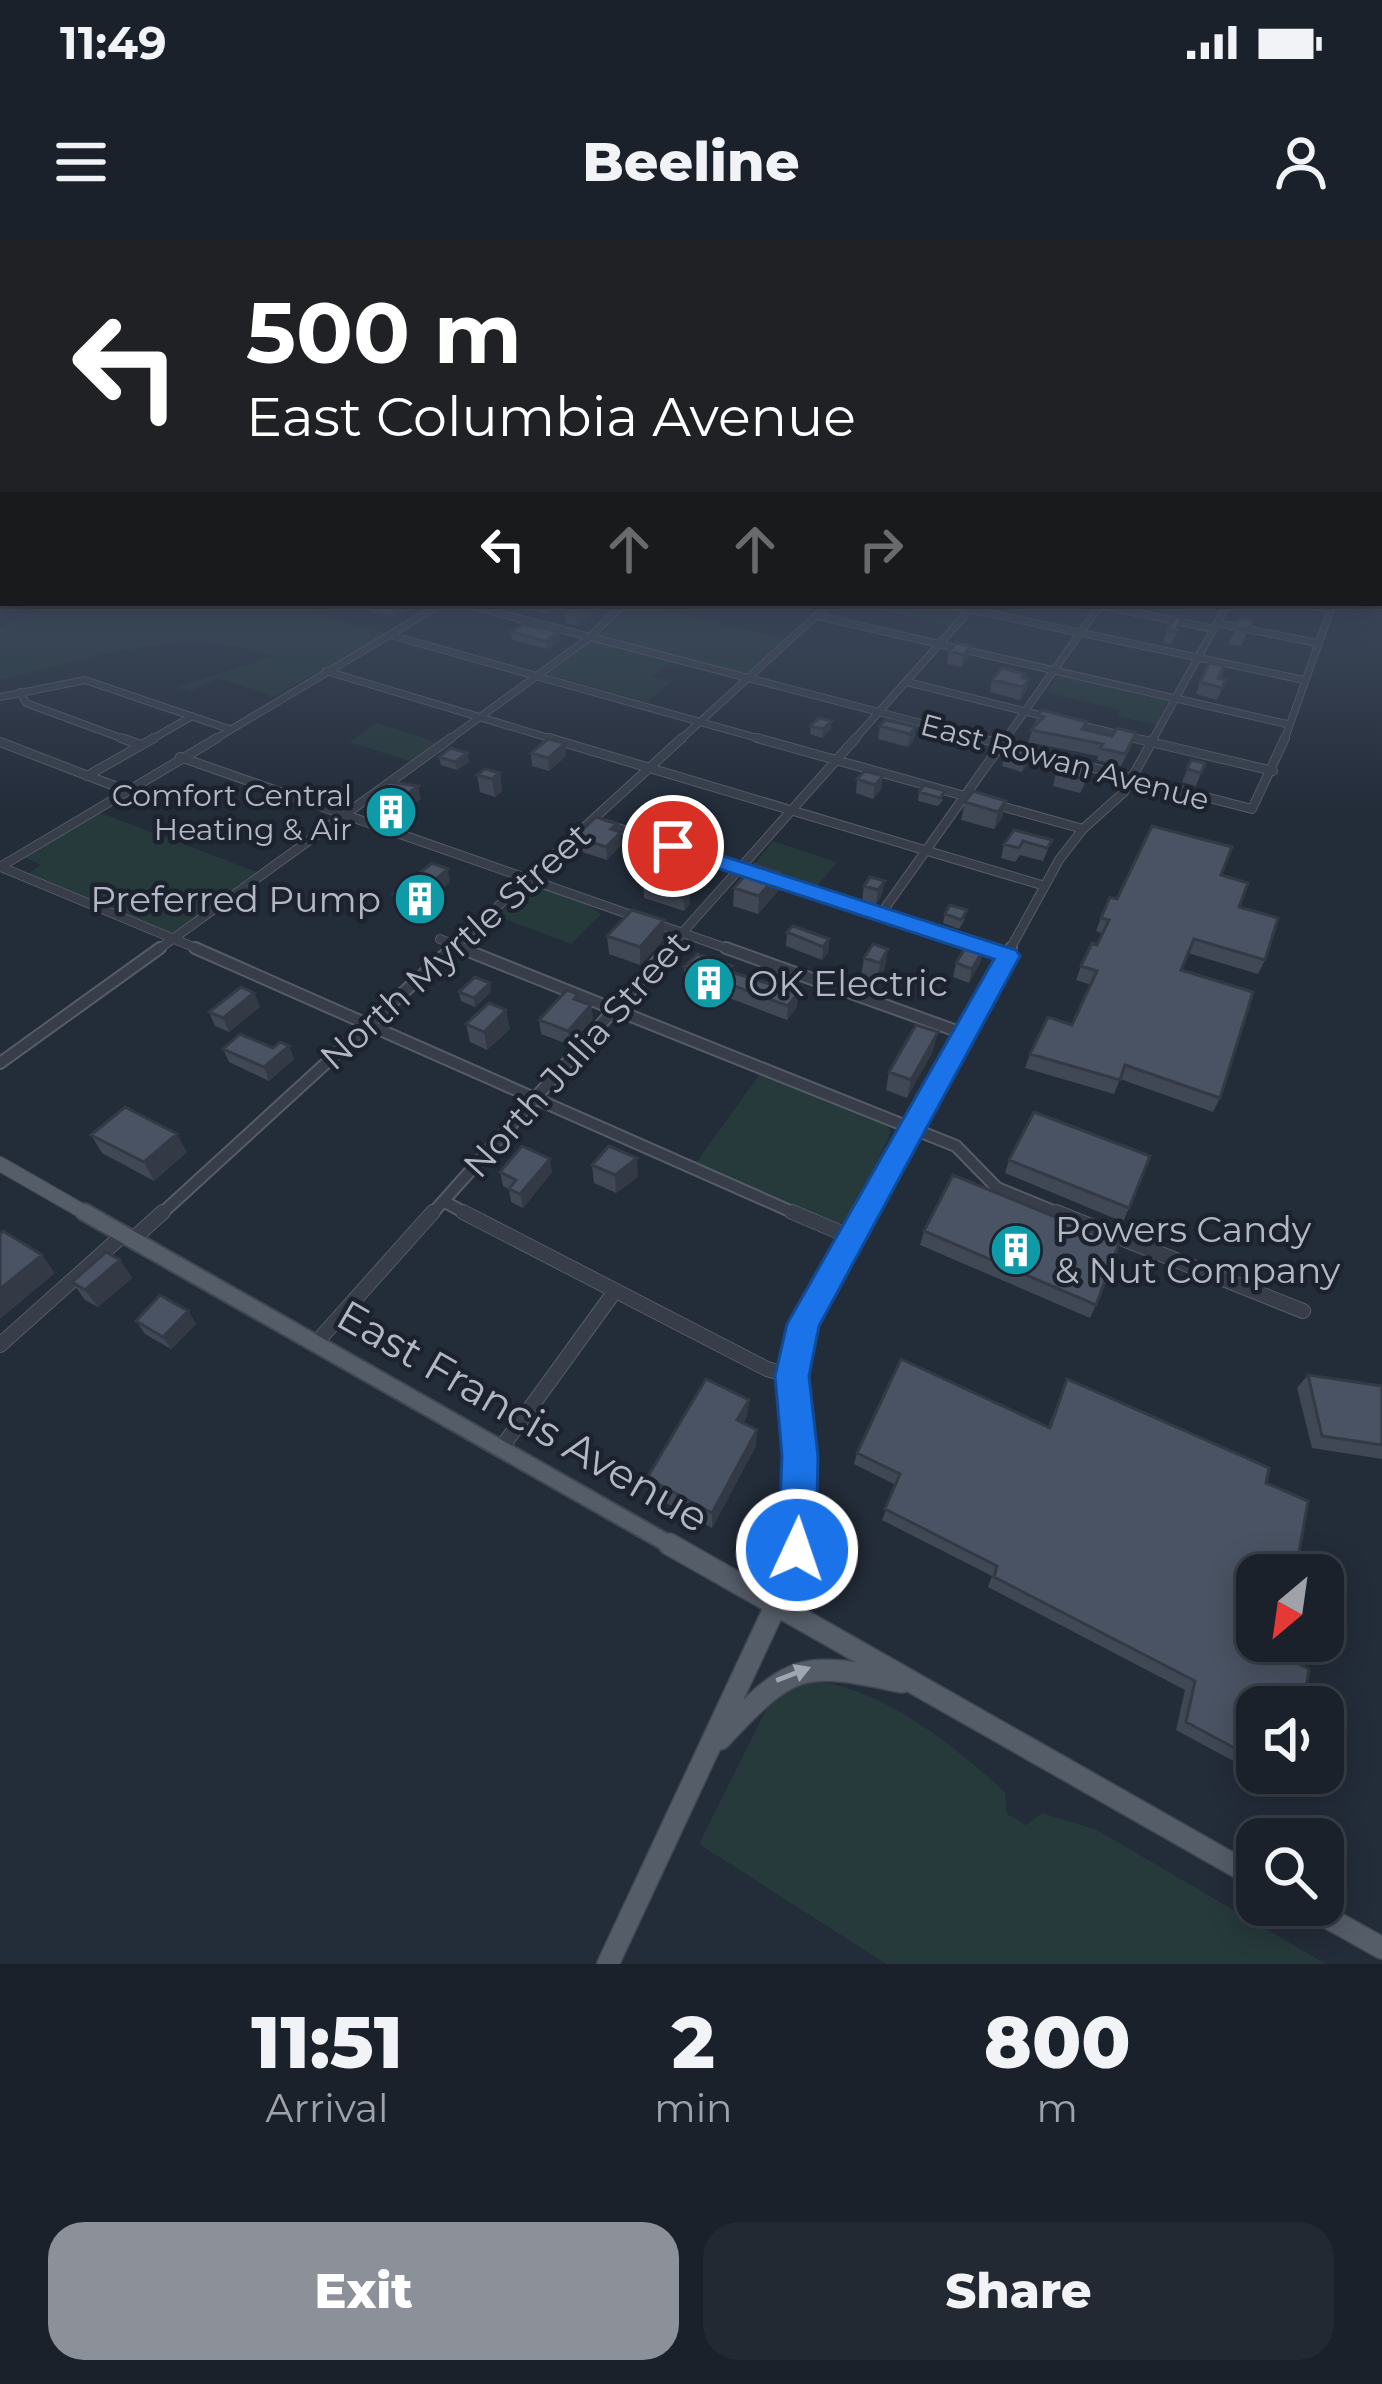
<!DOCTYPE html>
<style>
:root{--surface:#1a212b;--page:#232933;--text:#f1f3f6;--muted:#9fa3a9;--line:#383e47;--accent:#8c9099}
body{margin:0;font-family:Montserrat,sans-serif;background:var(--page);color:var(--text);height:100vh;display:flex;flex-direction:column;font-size:45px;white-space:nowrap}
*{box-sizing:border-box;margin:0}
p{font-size:39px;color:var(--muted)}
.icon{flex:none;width:66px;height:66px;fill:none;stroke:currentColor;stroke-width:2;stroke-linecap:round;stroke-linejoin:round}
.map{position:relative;height:1724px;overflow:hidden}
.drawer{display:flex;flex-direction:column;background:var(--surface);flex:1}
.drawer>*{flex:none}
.banner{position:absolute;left:0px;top:0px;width:1383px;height:366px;box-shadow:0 6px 30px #0003,0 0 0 3px var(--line);background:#202124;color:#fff;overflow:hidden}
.needle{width:78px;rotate:209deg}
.buttons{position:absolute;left:1236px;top:1314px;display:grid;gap:24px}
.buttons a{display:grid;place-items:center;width:108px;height:108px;border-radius:24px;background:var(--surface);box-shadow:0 6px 30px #0003,0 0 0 3px var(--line);font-size:60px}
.pin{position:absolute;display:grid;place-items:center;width:102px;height:102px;color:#fff;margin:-51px;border:6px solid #fff;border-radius:50%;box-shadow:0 3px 12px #0007}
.me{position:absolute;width:132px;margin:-66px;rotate:3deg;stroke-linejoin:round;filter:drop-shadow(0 0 9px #0008)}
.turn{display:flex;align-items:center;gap:42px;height:252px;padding:0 48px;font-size:54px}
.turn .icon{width:156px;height:156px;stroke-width:2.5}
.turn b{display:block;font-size:84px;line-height:102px}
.lanes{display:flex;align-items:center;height:114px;padding:0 48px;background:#0003;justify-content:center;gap:60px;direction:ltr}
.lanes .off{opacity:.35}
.eta{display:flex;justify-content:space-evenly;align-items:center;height:204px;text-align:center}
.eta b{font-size:72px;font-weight:800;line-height:84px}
.primary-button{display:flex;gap:24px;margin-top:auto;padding:24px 48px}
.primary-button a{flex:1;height:138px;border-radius:36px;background:var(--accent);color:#fff;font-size:48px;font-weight:800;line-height:138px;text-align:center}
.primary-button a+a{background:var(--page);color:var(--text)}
.status{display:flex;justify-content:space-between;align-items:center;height:84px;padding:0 60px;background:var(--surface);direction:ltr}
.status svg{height:33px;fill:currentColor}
header{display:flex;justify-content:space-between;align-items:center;height:156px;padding:0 48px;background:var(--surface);font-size:54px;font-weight:800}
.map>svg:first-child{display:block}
.green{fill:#26393b}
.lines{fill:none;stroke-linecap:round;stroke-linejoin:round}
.minor-far4-casing{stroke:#555c67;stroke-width:8}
.minor-far3-casing{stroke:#555c67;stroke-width:10}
.minor-far2-casing{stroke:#555c67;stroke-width:14}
.minor-far1-casing{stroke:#555c67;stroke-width:16}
.minor-casing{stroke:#555c67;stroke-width:20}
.major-far2-casing{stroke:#404752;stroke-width:16}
.major-far1-casing{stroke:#404752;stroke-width:20}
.major-casing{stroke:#404752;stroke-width:24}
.minor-far4{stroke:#373e4a;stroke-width:6}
.minor-far3{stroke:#373e4a;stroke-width:8}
.minor-far2{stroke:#373e4a;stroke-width:10}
.minor-far1{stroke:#373e4a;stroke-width:14}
.minor{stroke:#373e4a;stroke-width:16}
.major-far2{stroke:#555d69;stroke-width:14}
.major-far1{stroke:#555d69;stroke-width:16}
.major{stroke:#555d69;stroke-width:21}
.wall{fill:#404755}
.shaded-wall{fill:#343a45}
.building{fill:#4a5363;stroke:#343a45;stroke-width:3}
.oneway{fill:#9fa7b3}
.route{fill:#1a73e8;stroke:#114b97;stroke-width:3}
.labels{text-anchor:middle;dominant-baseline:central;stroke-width:9;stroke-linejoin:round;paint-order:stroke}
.far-street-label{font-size:30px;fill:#b2b9c5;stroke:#1c232e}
.far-poi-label{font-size:30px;fill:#b2b9c5;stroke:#1c232e;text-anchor:end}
.poi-label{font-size:36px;fill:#b2b9c5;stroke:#1c232e;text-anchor:start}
.street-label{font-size:36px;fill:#b2b9c5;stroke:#1c232e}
.near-street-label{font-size:42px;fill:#b2b9c5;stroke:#1c232e}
</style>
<div class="status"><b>11:49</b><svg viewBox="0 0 49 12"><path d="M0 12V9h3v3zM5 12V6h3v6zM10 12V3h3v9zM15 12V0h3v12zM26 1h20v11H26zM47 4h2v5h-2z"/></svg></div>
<header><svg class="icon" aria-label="menu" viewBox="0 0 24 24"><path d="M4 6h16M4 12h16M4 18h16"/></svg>Beeline<svg class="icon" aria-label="person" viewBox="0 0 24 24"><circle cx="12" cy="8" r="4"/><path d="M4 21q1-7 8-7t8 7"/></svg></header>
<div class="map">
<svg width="1382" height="1724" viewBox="0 0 1382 1724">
<rect width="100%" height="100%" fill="#232c39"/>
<path class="green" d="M54,363H328L315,372L387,394L274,456L218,438L191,451L178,447L273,416C183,384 89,419 0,440V387Z
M627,363H637L786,399L749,432L739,434L598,397Z
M865,363H932L964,372L950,386L861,366Z
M596,402L670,422L652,437L671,442L648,462L547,434L585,404Z
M1064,435L1167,459L1168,461L1156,485L1117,476L1120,470L1047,453L1057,436Z
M377,483L439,503L413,522L349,502Z
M98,572L260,633L170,695L26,635L41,625L24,617Z
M773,601L837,622L814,650L757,626V621Z
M534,645L577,658L601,674L571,704L496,676Z
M760,834L887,885L891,891L851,982L836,984L695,924Z
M801,1440C878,1443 950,1502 1005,1552L1007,1574L1026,1585L1042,1573L1097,1590L1326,1724H886L699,1604L772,1458Z"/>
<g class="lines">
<g class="minor-far4-casing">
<path id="minor-far4" d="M460,363L990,501
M940,363L1304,440
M1089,363L1214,389
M1300,363L1330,369
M817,376L1287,484
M1217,383L1317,403
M390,395L768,501
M326,431L559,501
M907,442L1048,477
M20,452L26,463L129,501
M0,457L85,440L229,489
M1072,483L1147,501
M149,501L192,476
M212,501L443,363
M447,501L589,398L624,363
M679,501L830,363
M853,501L976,363
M1004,501L1100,365
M1152,501L1228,363
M1284,501L1333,363"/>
</g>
<g class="minor-far3-casing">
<path id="minor-far3" d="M121,498L141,505
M549,498L1045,646
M757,498L1083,589
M978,498L1252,569L1285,498
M1134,498L1273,531
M0,502L125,550
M180,517L734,711
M87,536L154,498
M606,584L743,629
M0,627L217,498
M1,627L203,711
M766,637L991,711
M880,675L1006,498
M440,699L469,711
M156,711L451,498
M449,711L682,498
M666,711L856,498
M1009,711L1059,620L1083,589L1124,552L1154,498"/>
</g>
<g class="minor-far2-casing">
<path id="minor-far2" d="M195,708L799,975
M461,708L956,906L997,948L1063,975
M726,708L965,794
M982,708L1008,716
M0,823L160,708
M445,962L469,975
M160,975L452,708
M431,975L669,708
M864,975L1011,708"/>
</g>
<g class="minor-far1-casing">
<path id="minor-far1" d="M463,972L767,1129L792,1136
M792,972L851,997
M1056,972L1303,1071
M133,999L163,972
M316,1103L433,972
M0,1105L124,994
M502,1207L615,1051
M794,1307C808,1235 779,1156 803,1085C816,1046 846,1008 865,972"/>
</g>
<g class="minor-casing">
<path id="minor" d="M776,1365L795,1304"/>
</g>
<g class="major-far2-casing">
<path id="major-far2" d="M0,924L89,975"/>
</g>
<g class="major-far1-casing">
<path id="major-far1" d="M84,972L674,1307"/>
</g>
<g class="major-casing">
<path id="major" d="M669,1304L1257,1638
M720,1499C791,1423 801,1420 902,1442
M1305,1665L1382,1708
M608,1724L776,1365"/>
</g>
<use href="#minor-far4" class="minor-far4"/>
<use href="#minor-far3" class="minor-far3"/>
<use href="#minor-far2" class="minor-far2"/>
<use href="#minor-far1" class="minor-far1"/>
<use href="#minor" class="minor"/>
<use href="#major-far2" class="major-far2"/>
<use href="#major-far1" class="major-far1"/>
<use href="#major" class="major"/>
</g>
<path class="wall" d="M366,363H418L394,377L367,370Z
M532,363H594L591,365L592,375L576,385L566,383L565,371L554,368L546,374L533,370Z
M1239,378L1252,380L1241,406L1229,404Z
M1179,389L1171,404L1163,403L1167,390Z
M511,392L560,400L547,409L512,400Z
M956,403L968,418L961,427L947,424L949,411Z
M1224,426L1220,439L1226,440L1217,460L1196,454L1200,442Z
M1024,437L1029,439L1026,451L1020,460L990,452L992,440Z
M1038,475L1132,505L1121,526L1097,520L1098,516L1028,502Z
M811,486L831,489L822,498L810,494Z
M880,486L916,487L914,500L908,507L878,499Z
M467,513L469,522L457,530L441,525L439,517Z
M531,513L566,516L549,531L532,526Z
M1005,513L1030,520L1022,532L1002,526Z
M1191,520L1205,523L1196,546L1182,542Z
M500,533L502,551L495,557L480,552L477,535Z
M1056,533L1088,537L1080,553L1053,546Z
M883,536L881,549L873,559L856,553L857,539Z
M924,545L943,560L938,566L918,561L919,552Z
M421,559L391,582L374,576L371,563Z
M1006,561L1002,578L994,589L961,580L965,562Z
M1014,590L1052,600L1043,621L1020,615L1015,622L1001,618L1004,604Z
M618,591L621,592V605L607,620L576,610L575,597Z
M780,632L779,650L758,674L733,666L734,648Z
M1221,635L1239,667L1265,720L1258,734L1188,713L1181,730L1220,858L1213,872L1120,839L1114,854L1025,828L1030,814L1072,785L1091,745L1076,740L1081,726L1097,705L1102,693L1096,691L1101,678L1117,659Z
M870,637L882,655L876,664L862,660L864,646Z
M450,642L415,675L396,668L393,654Z
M643,644L690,651V664L684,671L644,658Z
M945,674L965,679L959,689L943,683Z
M787,692L829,699L828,713L822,720L786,706Z
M607,696L665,699L640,725L609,714Z
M873,704L885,728L877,741L861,736L864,718Z
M981,721L969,743L953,737L956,723Z
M684,727L731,732L798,753L797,767L787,780L684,741Z
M459,752H491L475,767L461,761Z
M254,753L260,767L229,792L215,786L209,772Z
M579,760L591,765L593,779L570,805L541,794L539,780Z
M466,784L510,789L487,810L470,802Z
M289,806L294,819L269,841L229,822L223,809L273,808Z
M933,811L907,858L886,850L889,832Z
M91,895L187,912L154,941L102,913Z
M1009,920L1129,968L1123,982L1005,933Z
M592,925L638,937L616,953L594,943Z
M500,932H552L523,968L511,962L509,949L503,946Z
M924,991L1096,1065L1090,1078L920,1005Z
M120,1020L132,1038L98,1067L85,1060L72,1042Z
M188,1071L196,1084L171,1109L145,1094L136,1081Z
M1308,1135L1382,1146V1219L1312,1208L1297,1148Z
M1067,1139L1266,1243L1257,1467V1533H1293L1292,1538L1280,1546L1176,1490L1185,1450L988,1347L992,1336L882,1280L896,1245L854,1224L857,1213L1048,1187Z
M749,1160L747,1176L743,1183L756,1206L712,1288L648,1253L647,1238Z"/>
<path class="shaded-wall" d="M391,363H418L394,377Z
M545,363H553L554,368L546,374Z
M577,363H594L591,365L592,375L576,385Z
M559,392L560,400L547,409L546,401Z
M970,406L968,418L961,427L964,415Z
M1029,439L1026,451L1020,460L1023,447Z
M832,481L831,489L822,498L823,489Z
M916,487L914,500L908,507L910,494Z
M565,503L566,516L549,531L548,518Z
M1033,507L1030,520L1022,532L1025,519Z
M467,513L469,522L457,530L455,522Z
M500,533L502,551L495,557L492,539Z
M883,536L881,549L873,559L875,545Z
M418,546L421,559L391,582L388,569Z
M1006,561L1002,578L994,589L998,572Z
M617,584L618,595L621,592V605L607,620L606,607L611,589Z
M448,629L450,642L415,675L411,661Z
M780,632L779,650L758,674L759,656Z
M885,641L882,655L876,664L878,650Z
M690,651V664L684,671V658Z
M664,680L665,699L640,725V707Z
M829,699L828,713L822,720L823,707Z
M985,707L981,721L969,743L972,729Z
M888,709L885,728L877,741L880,723Z
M490,743L491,752L475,767L474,758Z
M254,753L260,767L229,792L223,778Z
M798,753L797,767L787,780L788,766Z
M591,765L593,779L570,805L568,791Z
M506,770L510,789L487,810L484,792Z
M938,792L933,811L907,858L911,840Z
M289,806L294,819L269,841L264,827Z
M177,894L187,912L154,941L144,922Z
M637,918L638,937L616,953L615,935Z
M550,919L552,932L523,968L520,954Z
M42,1015L55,1033L0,1079V1049Z
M120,1020L132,1038L98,1067L85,1050Z
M188,1071L196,1084L171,1109L163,1097Z
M749,1160L747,1176L736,1196L737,1180Z
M757,1190L756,1206L712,1288V1273Z"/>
<path class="building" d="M576,363H591L575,374L565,371Z
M1175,376L1183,378L1175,392L1167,390Z
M1239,378L1252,380L1248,390L1235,388Z
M523,384L559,392L546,401L511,392Z
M956,403L970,406L964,415L949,411Z
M1209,423L1224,426L1218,438L1226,440L1222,448L1200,442Z
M1002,428L1025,434L1022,437L1029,439L1023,447L992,440Z
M1042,470L1087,482L1082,489L1112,496L1117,488L1136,493L1125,514L1100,508L1103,504L1031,490L1044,477L1038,475Z
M819,478L832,481L823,489L811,486Z
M886,480L916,487L910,494L880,486Z
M548,499L565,503L548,518L531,513Z
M1013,502L1033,507L1025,519L1005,513Z
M451,508L467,513L455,522L439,517Z
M1065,518L1092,524L1084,539L1056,533Z
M1191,520L1205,523L1201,533L1187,529Z
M485,529L500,533L492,539L477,535Z
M865,531L883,536L875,545L857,539Z
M389,542L418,546L388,569L371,563Z
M924,545L945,551L940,558L919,552Z
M973,551L1006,561L998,572L965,562Z
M596,577L617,584L611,589L621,592L606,607L575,597Z
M1152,586L1232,607L1221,635L1248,643L1239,667L1278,678L1265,720L1194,699L1181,730L1253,752L1220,858L1125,825L1120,840L1030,814L1048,777L1072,785L1097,731L1081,726L1092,703L1097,705L1109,680L1101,678L1110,657L1117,659Z
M1014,590L1052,600L1047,608L1023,601L1019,608L1004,604Z
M432,623L448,629L411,661L393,654Z
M755,624L780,632L759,656L734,648Z
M650,637L690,651L684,658L643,644Z
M870,637L885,641L878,650L864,646Z
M950,665L967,670L961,680L945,674Z
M632,670L664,680L640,707L607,696Z
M793,686L829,699L823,707L787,692Z
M969,702L985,707L972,729L956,723Z
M873,704L888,709L880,723L864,718Z
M697,714L732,726L728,731L798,753L788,766L684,727Z
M475,737L490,743L474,758L459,752Z
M241,747L254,753L223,778L209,772Z
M567,750L578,754L574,759L591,765L568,791L539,780Z
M489,763L506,770L484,792L466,784Z
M916,785L938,792L911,840L889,832Z
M240,794L273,808L280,802L289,806L264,827L223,809Z
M125,867L177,894L144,922L91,895Z
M1034,872L1150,916L1129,968L1009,920Z
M522,906L550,919L520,954L509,949L516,940L500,932Z
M609,906L637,918L615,935L592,925Z
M953,935L1119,1003L1096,1065L924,991Z
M3,991L42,1015L0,1049V994Z
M106,1012L120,1020L85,1050L72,1042Z
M160,1055L188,1071L163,1097L136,1081Z
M901,1119L1050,1188L1067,1139L1269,1228L1266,1243L1308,1261L1295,1335H1257V1401H1284L1281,1415L1309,1429L1303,1467H1257V1520L1186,1482L1195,1441L994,1337L997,1326L885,1269L900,1234L857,1213Z
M1308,1135L1382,1146V1205L1322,1196Z
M706,1139L749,1160L737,1180L757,1190L712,1273L647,1238Z"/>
<defs><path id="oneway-solid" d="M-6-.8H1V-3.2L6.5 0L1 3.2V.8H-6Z" transform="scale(3)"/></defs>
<use class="oneway" href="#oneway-solid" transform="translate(793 1434) rotate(-21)"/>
<linearGradient id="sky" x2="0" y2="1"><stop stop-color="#13181f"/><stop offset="0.58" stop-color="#3f4b5f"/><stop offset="1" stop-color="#3f4b5f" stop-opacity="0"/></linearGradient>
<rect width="1382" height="574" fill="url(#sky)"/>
<path class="route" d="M673,600L1016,710L1020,716L819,1086L809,1136L818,1216L816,1310L810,1323L797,1329L784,1323L778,1310L782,1216L775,1136L787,1084L994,719L665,611L662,606Z"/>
<defs>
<g id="building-disc" transform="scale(2.7)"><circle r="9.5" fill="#0f9aa8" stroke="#1c232e"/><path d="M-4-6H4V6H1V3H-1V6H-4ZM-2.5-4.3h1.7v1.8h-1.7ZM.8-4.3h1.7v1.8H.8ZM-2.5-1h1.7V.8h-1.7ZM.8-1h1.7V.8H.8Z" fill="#fff"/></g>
</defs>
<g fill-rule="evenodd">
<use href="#building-disc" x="391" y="572"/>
<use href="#building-disc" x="420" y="659"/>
<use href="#building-disc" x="709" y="743"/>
<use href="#building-disc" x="1016" y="1010"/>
</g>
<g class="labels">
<g class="far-street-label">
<text transform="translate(1065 522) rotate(15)">East Rowan Avenue</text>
</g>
<g class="far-poi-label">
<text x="352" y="555">Comfort Central<tspan x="352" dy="34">Heating &amp; Air</tspan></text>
</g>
<g class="poi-label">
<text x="381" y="659" text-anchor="end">Preferred Pump</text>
<text x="748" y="743">OK Electric</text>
<text x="1055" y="989">Powers Candy<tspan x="1055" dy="41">&amp; Nut Company</tspan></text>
</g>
<g class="street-label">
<text transform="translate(455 706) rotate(-42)">North Myrtle Street</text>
<text transform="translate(576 814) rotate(-48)">North Julia Street</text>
</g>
<g class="near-street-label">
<text transform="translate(523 1176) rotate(30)">East Francis Avenue</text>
</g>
</g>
</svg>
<div class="buttons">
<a><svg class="needle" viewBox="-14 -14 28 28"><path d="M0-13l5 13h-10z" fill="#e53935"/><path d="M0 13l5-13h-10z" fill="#9fa3a9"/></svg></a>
<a><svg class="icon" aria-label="sound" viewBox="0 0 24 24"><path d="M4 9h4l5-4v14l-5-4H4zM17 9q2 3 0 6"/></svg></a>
<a><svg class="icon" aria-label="search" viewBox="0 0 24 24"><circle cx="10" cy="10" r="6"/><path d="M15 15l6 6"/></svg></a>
</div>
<div class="pin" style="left:673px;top:606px;background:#d93025"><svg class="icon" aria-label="arrive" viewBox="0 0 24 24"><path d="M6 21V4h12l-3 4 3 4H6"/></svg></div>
<svg class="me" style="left:797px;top:1310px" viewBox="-20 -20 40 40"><circle r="17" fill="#1a73e8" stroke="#fff" stroke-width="3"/><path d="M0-11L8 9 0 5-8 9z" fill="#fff"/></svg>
<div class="banner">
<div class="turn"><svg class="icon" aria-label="left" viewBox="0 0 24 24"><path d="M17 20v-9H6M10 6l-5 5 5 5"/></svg><div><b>500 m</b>East Columbia Avenue</div></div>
<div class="lanes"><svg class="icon" aria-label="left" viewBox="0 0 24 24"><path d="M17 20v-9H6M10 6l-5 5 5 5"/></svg><svg class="icon off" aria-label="ahead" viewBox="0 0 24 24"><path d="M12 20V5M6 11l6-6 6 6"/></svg><svg class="icon off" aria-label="ahead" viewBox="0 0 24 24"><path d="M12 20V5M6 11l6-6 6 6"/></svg><svg class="icon off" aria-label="right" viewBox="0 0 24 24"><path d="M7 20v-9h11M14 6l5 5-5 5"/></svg></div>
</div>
</div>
<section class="drawer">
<div class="eta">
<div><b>11:51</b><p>Arrival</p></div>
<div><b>2</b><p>min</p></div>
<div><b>800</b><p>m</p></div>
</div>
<div class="primary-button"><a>Exit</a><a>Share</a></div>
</section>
